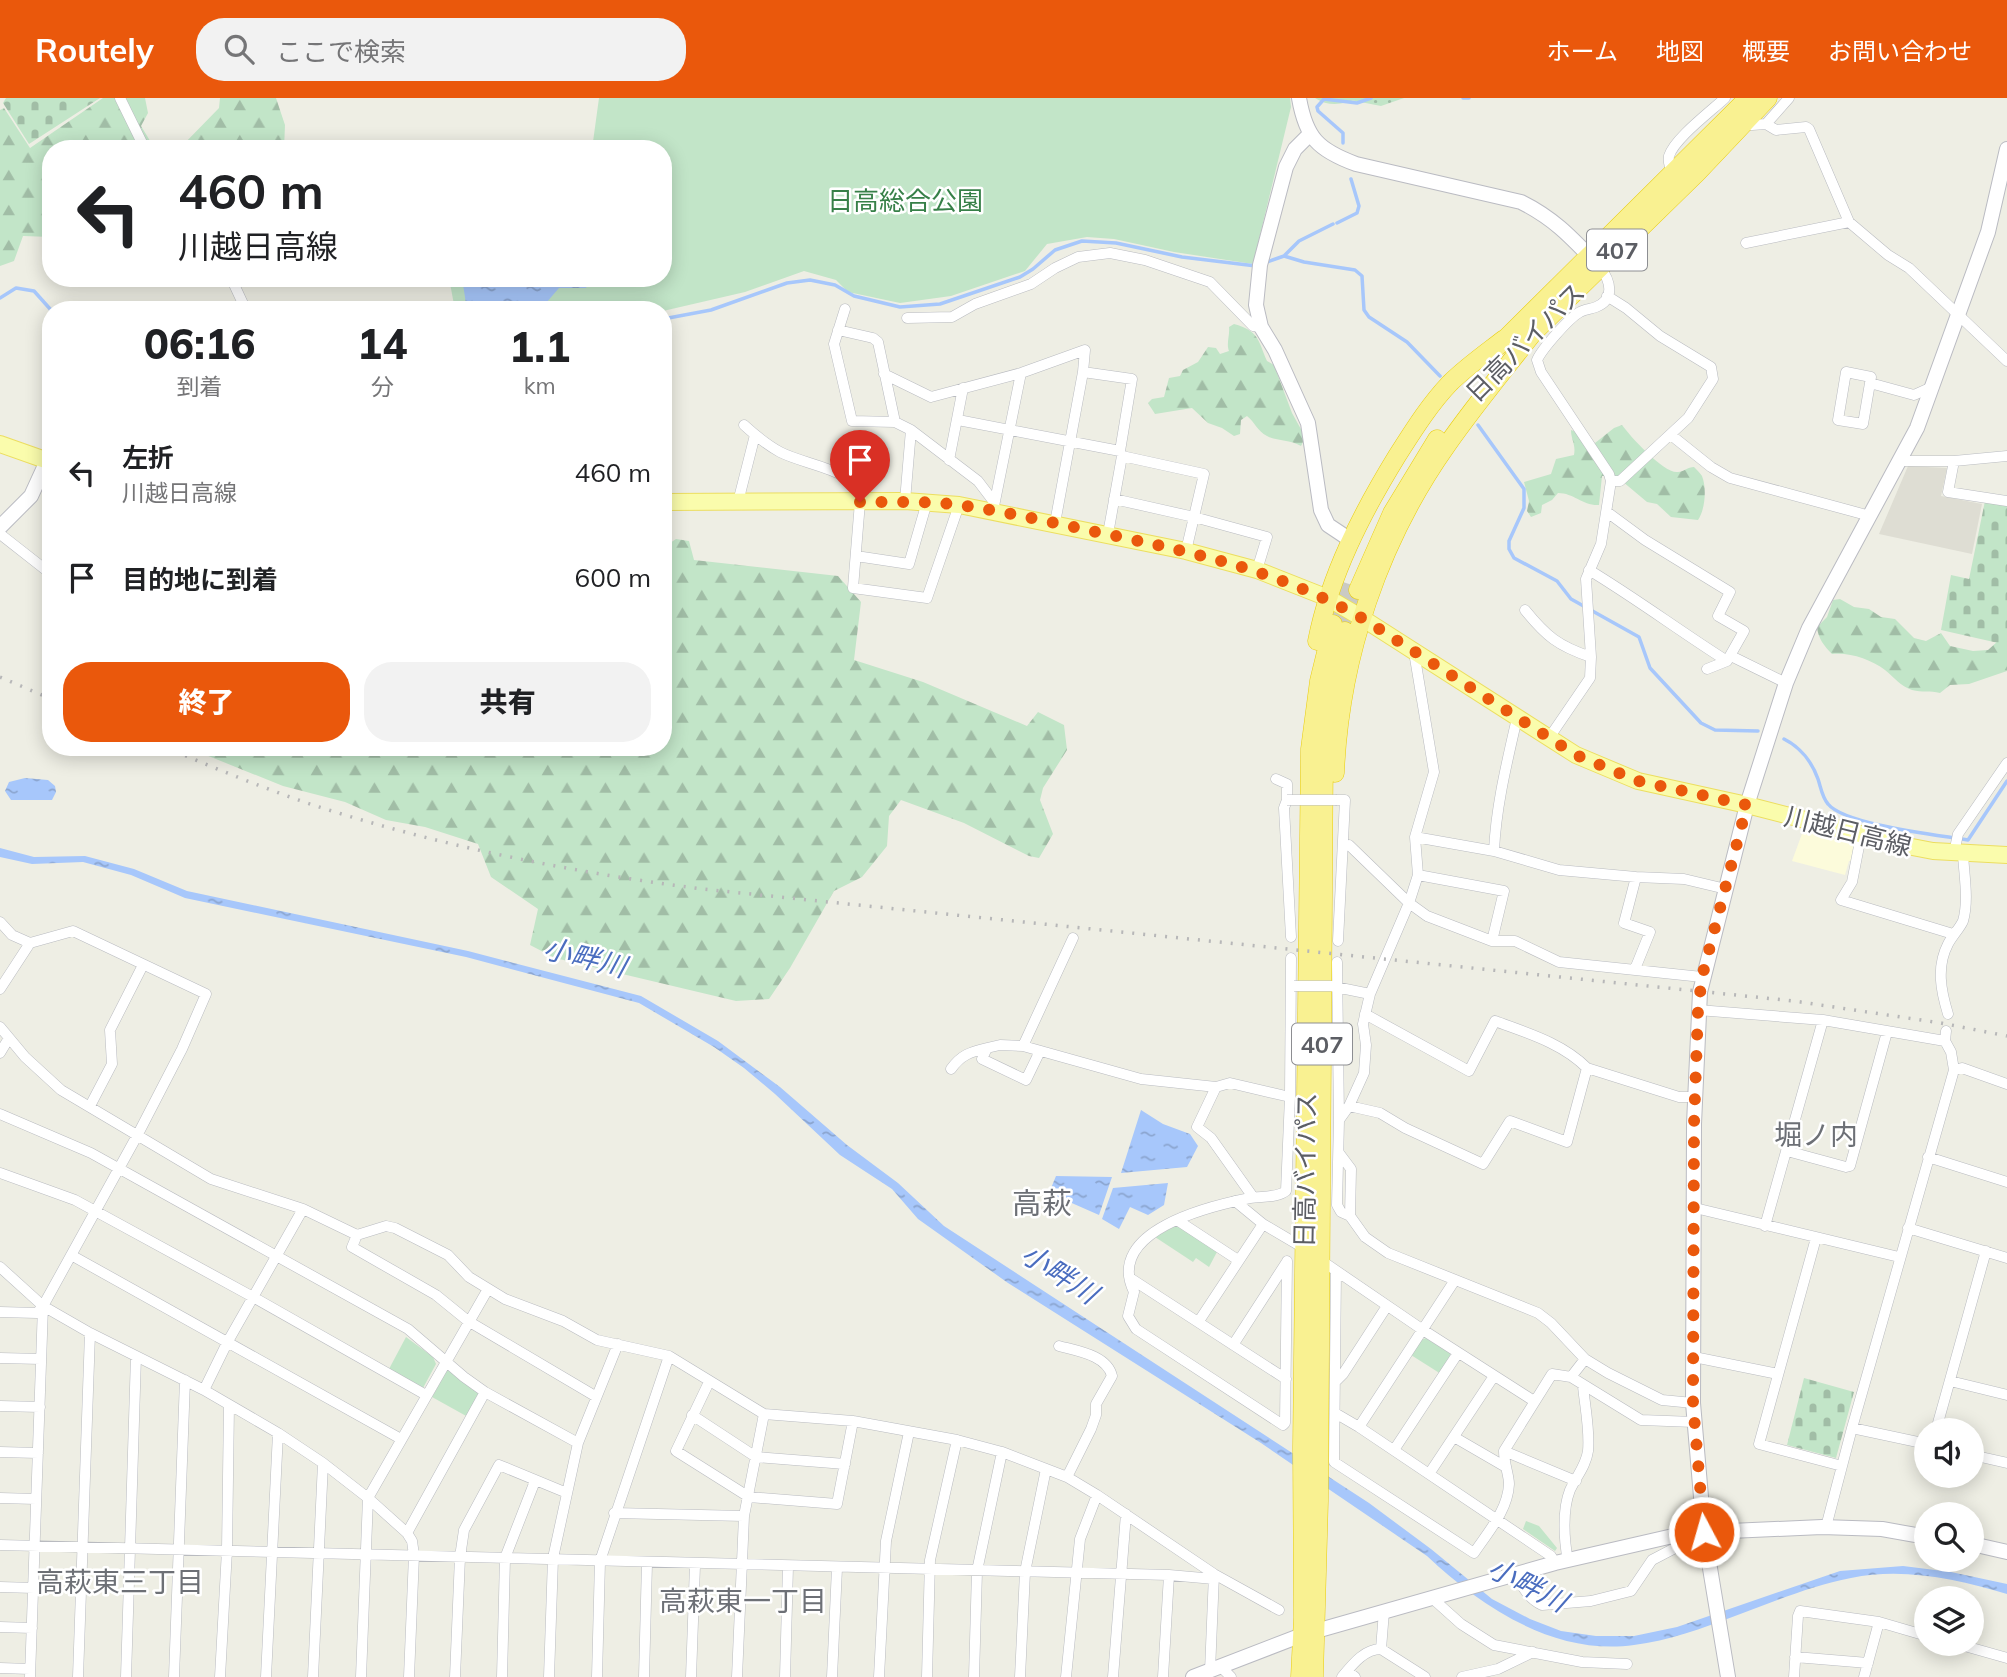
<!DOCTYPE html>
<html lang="ja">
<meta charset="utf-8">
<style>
:root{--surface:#fff;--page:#f2f2f2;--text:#202124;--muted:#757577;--accent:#ea580c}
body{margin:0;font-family:Mulish,"Noto Sans JP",sans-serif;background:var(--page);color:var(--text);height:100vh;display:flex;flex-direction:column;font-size:26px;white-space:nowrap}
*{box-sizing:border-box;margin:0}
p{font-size:23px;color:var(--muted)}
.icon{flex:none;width:38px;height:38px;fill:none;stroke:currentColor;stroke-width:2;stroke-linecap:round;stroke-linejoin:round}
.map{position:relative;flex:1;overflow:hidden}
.sheet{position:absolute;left:42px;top:203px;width:630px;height:455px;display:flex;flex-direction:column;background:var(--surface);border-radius:28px;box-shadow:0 4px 18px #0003}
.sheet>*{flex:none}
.guide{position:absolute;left:42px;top:42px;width:630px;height:147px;border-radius:28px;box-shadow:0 4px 18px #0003;background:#fff;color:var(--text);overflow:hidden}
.buttons{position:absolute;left:1914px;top:1320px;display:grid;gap:14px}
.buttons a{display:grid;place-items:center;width:70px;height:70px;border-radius:50%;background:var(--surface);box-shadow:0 4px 18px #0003;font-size:35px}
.pin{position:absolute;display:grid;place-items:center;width:60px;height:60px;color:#fff;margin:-72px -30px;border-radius:50% 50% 50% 0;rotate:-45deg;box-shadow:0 0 7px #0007}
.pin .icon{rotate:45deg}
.me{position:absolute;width:77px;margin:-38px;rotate:354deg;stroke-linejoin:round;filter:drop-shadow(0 0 5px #0008)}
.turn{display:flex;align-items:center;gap:24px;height:147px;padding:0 21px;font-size:32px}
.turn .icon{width:91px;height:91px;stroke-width:2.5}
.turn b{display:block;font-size:49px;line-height:60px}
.eta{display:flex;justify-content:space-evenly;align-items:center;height:119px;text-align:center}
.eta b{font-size:42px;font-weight:800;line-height:49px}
.button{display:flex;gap:14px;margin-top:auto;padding:14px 21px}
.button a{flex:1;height:80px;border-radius:28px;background:var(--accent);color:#fff;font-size:28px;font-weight:800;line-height:80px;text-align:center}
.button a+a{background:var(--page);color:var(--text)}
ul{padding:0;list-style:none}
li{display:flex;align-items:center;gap:21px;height:105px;padding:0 21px}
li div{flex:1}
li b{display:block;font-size:26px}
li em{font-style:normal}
header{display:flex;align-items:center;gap:42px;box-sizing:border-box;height:98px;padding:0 35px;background:var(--accent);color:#fff}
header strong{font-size:33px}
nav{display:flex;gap:38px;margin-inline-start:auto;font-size:24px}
.search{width:490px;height:63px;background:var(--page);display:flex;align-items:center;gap:18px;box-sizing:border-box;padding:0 24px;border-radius:28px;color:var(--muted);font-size:26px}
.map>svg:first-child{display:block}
.commercial{fill:#fcfbdb}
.education{fill:#deddd3}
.grass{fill:url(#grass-dots)}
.forest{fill:url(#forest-firs)}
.cemetery{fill:url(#cemetery-stones)}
.green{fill:#c2e5c8}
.water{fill:url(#water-ripples)}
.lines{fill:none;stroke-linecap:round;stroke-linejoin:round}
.stream{stroke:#a7c7fb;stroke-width:3.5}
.highway-tunnel{stroke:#cacac4;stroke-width:18;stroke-dasharray:18 9;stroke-linecap:butt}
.street-casing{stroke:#b9bbc0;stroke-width:11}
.secondary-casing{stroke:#babbc2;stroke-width:16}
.primary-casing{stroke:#ecde60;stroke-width:18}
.highway-casing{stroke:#e9cc09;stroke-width:19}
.street{stroke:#fff;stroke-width:10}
.secondary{stroke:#fff;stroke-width:14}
.primary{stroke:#fafcac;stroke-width:16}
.highway{stroke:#f9f191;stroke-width:18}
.rail{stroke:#b7b7b8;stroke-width:3.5;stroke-dasharray:2 9;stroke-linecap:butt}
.street-bridge-casing{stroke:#b9bbc0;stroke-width:11;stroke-linecap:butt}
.street-bridge{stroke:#fff;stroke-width:10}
.route{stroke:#ea580c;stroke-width:12;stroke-dasharray:0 21.6}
.labels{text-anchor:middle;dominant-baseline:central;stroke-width:5;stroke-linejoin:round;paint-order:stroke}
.shield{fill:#fff;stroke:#8d8e92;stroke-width:2}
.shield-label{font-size:24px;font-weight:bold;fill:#5c5e64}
.park-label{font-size:26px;fill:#378048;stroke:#fff}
.street-label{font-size:26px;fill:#5c5e64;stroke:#fff}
.water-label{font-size:28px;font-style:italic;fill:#4a6dbf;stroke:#fff}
.neighbourhood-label{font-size:28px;fill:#6d7076;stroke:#fff}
.quarter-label{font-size:30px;fill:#6d7076;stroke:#fff}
</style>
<header>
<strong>Routely</strong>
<div class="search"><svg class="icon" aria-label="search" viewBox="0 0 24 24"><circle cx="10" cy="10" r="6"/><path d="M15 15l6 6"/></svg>ここで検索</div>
<nav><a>ホーム</a><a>地図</a><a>概要</a><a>お問い合わせ</a></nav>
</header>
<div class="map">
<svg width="2007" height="1579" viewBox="0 0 2007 1579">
<defs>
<pattern id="grass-dots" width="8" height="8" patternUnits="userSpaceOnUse" patternTransform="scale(1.75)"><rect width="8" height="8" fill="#c2e5c8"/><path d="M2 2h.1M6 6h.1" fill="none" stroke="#a1bda6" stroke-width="1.8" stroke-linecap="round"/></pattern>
<pattern id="forest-firs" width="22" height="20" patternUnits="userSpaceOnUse" patternTransform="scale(1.75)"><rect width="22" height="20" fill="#c2e5c8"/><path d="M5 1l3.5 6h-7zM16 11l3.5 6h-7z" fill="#a1bda6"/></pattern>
<pattern id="cemetery-stones" width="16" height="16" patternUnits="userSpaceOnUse" patternTransform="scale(1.75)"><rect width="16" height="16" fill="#c2e5c8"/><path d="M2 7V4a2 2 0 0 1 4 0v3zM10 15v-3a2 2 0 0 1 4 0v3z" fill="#a1bda6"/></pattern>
<pattern id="water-ripples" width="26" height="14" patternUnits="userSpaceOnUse" patternTransform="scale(1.75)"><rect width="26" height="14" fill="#a7c7fb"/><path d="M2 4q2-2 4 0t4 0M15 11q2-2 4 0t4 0" fill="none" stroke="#8ba5cf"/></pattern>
</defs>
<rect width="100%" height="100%" fill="#eeeee4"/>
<path class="commercial" d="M1803,733L1855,747L1852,763H1849L1845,777L1792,763Z"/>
<path class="education" d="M1908,368L1947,370L1941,398L1982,406L1972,456L1879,436Z"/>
<path class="grass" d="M1340,0H1404L1381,8Z"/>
<path class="forest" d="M103,0H145L148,15L141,28L155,51H51V139L23,138L14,163L0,168V12L4,10L30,50Z
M220,0H276L285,27L284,51H179L219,10Z
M1315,0H1360C1344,6 1330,10 1315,0Z
M1234,226C1259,233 1258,242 1267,263L1274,267L1292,315L1302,333L1304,342L1301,348C1289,341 1276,343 1267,338C1257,333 1255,324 1247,318L1241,322L1240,336L1234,338L1222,330L1208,325L1192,310L1155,316L1148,305L1152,301L1164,299L1169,280L1180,278L1183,272L1198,264L1208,249L1216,250L1220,256L1229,253C1226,245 1230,238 1229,229Z
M1622,327C1630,338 1664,376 1678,374C1683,374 1688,369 1694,369C1697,372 1700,375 1702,378C1707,390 1705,412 1698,422L1671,419L1657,406L1647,404L1616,378H1602L1599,407C1583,408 1574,395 1558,395L1552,402L1542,407L1541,415L1531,419L1527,413L1529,403L1524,384L1551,376L1556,361L1574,357C1576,346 1571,342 1571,332L1576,334L1583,345H1595L1614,330Z
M676,441L689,443L694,462L838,478L861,504L854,562L923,584L1027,628L1038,614L1064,627L1067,652L1043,690L1040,702L1053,736L1039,760L1029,758L964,725L901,702L889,718L887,748L862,779L834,793L790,870L769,901L736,903L555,860L530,847L538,811L491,779L478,746L425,729L386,722L345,704L283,688L186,649H663V445H670Z
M1840,501L1854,509L1869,511L1881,519L1895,521L1914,540L1926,543L1941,535L1950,548L1973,553L1988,552L2007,535V573L1969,586L1950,587L1940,595C1930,592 1922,595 1912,592C1900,588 1895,580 1885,572C1871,561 1849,554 1832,556C1824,548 1818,540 1817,529L1827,519L1833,502Z"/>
<path class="cemetery" d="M6,0H100L29,46L3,5Z
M1985,403L2007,407V547L1941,532L1951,477L1969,481Z
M1804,1280L1854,1294L1836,1360L1787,1347Z"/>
<path class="green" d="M599,0H1290L1291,9L1253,166L1174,154L1114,141L1087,139L1047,146L1025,173L951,198L900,205L848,194L836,182L804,173L745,194L663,213L455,212L449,180H663V51H592Z
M1177,1127L1218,1152L1209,1169L1196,1160L1193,1164L1155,1139Z
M406,1239L433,1259L436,1266L423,1290L389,1271Z
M1426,1240L1450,1255L1451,1260L1441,1276L1411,1257L1421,1242Z
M449,1269L481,1294L468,1319L432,1299Z
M1526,1423L1539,1428L1557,1450L1555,1453L1523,1431Z"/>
<path class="water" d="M462,180H592L586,190H559L540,212H467Z
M25,680L48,682L55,688L56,694L52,702H11L5,693L9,684Z
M0,750L34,759L85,758L134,771L187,793L468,853L641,898L718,943L780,989L847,1047L898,1085L944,1128L1369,1405L1431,1451L1492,1501L1530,1521L1561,1533L1596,1538H1634L1677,1529L1840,1473L1903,1468L1951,1474L2007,1486V1496C1957,1481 1903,1469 1851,1480C1810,1488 1773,1504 1735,1518C1703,1530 1668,1543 1634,1547C1555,1558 1481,1509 1427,1458L1261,1345L1008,1185L918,1121L892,1091L840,1057L775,996L744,970L714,949L639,905L466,859L185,800L131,777L83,764L32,766L0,759Z
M1141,1012L1163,1026L1190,1036L1198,1048L1187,1069L1121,1075Z
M1056,1078L1112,1079L1099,1117L1049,1095Z
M1168,1085L1164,1107L1148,1117L1130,1109L1119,1131L1102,1121L1113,1090Z"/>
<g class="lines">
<path class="stream" d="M1463,0H1469
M1343,45V35L1318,13L1317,9L1324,1L1357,5L1371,0
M1337,125L1357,115L1359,108L1351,81
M1284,158L1304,164L1355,172L1362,178L1364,212L1369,219L1407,244L1440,278
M1267,164L1284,158L1299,143L1333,126
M0,200L16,190L34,193L51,212
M663,221L711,212L787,185L810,182L835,187L854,198L900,209L940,206L1020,179L1033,171L1055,152L1082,143L1116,145L1182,159L1256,168
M1478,327L1524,391V410L1509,443V451L1514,460L1557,483L1571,501L1639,539L1650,570L1701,625L1715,632L1758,633
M1784,641C1800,649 1812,664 1818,681C1821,690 1822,699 1828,706C1845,727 1939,737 1968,742L2007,683"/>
<path class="highway-tunnel" d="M1333,526L1346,485
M1345,533L1358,492"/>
<g class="street-casing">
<path id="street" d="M120,0L145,51
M1746,24L1752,27L1766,26L1789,0
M1766,26L1776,32L1806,29L1809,31L1849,124
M1673,75C1670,69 1668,65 1669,58C1674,41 1710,14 1725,0
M1746,145L1849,124L1888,157L1909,170L2007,263
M1600,169C1610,182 1616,201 1596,209C1591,211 1585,211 1580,214C1569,220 1542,251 1537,262L1541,274L1609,376L1611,383H1620L1688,320L1713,281L1711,269L1660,238L1626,210L1607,198
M231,180L246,212
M845,211L834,246L852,323L895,324
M907,220L952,219L975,206L1031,186L1055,170L1078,159L1110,155L1145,162L1210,184L1253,228L1261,229
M838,232L873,240L878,244L895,324L911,332L905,403
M1083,274L1132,281L1120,353L1122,358L1108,436
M884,276L931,299L1021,275L1085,252L1083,274L1055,425
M1870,285L1863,326L1838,322L1846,274L1871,279L1870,285L1914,297L1934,288
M958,322L1120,353
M744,327C755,337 767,347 780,354C807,368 855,370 869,404
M911,332L978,383L994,404
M1671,337L1711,369L1730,380L1870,418
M1122,358L1204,376L1186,453
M949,362L963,290
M1900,363H1954L2007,358
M1954,363L1948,394L2007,403
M1114,401L1194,419L1267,439L1257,472
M738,404L755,337
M860,404L853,490L927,500L959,407
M993,413L1021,275
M1607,414L1645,442L1730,494L1718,518L1744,533L1727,563L1707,571
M0,436L51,476
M856,458L909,466L927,404
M1589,472C1637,501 1681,534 1727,563
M1525,512C1546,538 1558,548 1591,559
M1731,558L1786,585
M1549,640L1590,580L1591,559L1586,481L1601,446L1611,383
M1276,681L1287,686V702L1284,710L1291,839
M1337,702H1345L1338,843
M1861,738L1852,784L1841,802L1953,836
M1415,739L1494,753L1559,772L1636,779L1684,781L1726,791
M1349,747L1409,805L1427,818L1492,843H1515L1559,864L1702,879
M1494,753C1496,708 1507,664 1517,620
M1954,755L1958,736L2007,665
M1418,777L1504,793L1492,843
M0,824L12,837L30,845L73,833L206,896L182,951L138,1036L43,1208L30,1579
M1337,864L1339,1022L1337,1107L1341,1114L1350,1118
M1635,871L1650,834L1624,825L1636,779
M1331,888L1370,896
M0,891L30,845
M1698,912L1823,922L1945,943
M1365,916L1469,973L1495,923C1527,935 1562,945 1587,970L1679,999H1695
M1948,916C1941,893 1936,869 1948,846C1952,838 1960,830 1963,823C1969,802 1964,777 1963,756
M0,929L25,959L61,992L211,1081L303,1111L357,1137L386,1128L395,1130L448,1157L469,1179L505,1201L563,1223L597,1242L669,1258L764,1316L853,1323L957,1342L1002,1354L1067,1379L1097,1397L1214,1476L1279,1512
M1946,933L1945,943L1951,954L1954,972L1962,970L2007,986
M1023,948L1073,840
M1040,953L1026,982L982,961L987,950L1000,947L1023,948L1141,981L1216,989L1230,985L1290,999L1286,1093C1277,1100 1261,1098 1250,1100C1210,1108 1104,1133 1134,1194L1128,1218L1136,1231L1283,1327L1285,1325L1287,1163
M0,955L9,940
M951,971C961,957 970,954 987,950
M1216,989L1197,1029L1211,1040L1253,1099
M1290,999L1291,860
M90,1008L112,966L110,932L143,867
M1349,1008L1380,1015L1405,1030L1483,1066L1510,1023L1567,1044L1587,970
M0,1016L91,1055L408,1231L464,1279L485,1294L578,1345
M1339,1022L1349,1008L1364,975L1366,947L1363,926L1370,896L1409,805L1418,777L1415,739L1434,674L1414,554
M1787,1053L1846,1069L1850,1068L1887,934
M1339,1055L1351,1071L1350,1118L1365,1139L1388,1155L1538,1215L1551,1225L1585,1261L1608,1275L1662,1302L1693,1305
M1928,1059L2007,1084
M0,1075L75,1102L253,1199L426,1297
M1235,1103L1263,1126L1307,1152
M1695,1110L1899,1159
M1177,1122L1238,1162
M1765,1128L1823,922
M1908,1130L2007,1160
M357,1137L352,1149L436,1197L468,1223L595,1298
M1816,1140L1759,1346L1842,1368
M71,1157L401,1341
M1319,1161L1423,1232L1534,1303
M0,1169L43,1208L90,1235L204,1292L278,1335L323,1365L368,1400L407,1435L412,1443L414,1457L409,1579
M1336,1173L1334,1364L1474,1455C1488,1434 1508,1412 1509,1386C1509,1377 1504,1366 1504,1353L1552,1276L1571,1279L1641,1322L1694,1324
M1130,1180L1286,1281
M1455,1182L1359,1329L1551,1458L1555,1465
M0,1214L37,1215L43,1208
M1199,1223L1263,1126
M1233,1247L1286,1165
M1059,1248C1077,1253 1107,1257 1112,1278L1096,1306V1317L1091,1331L1067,1379
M1694,1259L1778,1276
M0,1260L41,1261
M1571,1279L1585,1261
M1336,1283L1343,1276L1387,1208
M1950,1283L2007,1297
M709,1284L676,1353L749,1399L837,1406L853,1323
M204,1292L227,1245L303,1111
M0,1308L40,1309
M1335,1315L1359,1329
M692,1317L756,1359L845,1366
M1852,1330L1954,972
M1936,1332L1986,1153
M1454,1339L1504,1368
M1394,1352L1458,1255
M1504,1353L1576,1383
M0,1354L38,1355
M1972,1357L2007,1365
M1429,1376L1494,1278
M0,1400L36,1401
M614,1415L744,1418
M1826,1429L1852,1330L1927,1346
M407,1435L485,1294
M0,1447L1169,1477L1214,1481
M1568,1463C1564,1442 1562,1412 1570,1392C1576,1379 1586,1368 1588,1353C1590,1332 1585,1309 1583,1288
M1516,1477C1523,1490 1529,1501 1542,1507L1591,1503L1631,1493L1652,1462L1675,1450L1685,1435
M0,1489L34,1490
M1432,1500L1461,1526L1494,1547L1582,1564L1627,1566
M0,1529L32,1530
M1954,1545L2007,1560
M1381,1551L1425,1579
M1795,1559L1868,1565
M1220,1568L1231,1579
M0,1570L30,1571
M1210,1573L1214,1476
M1347,1573L1355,1579
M78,1579L90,1235
M126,1579L136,1258
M174,1579L185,1282
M220,1579L227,1452L229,1307
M266,1579L278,1335
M313,1579L323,1365
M361,1579L368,1400L488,1191
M455,1579L460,1459L464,1432L499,1367L567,1395
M502,1579L505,1460L535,1383
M549,1579L553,1460L578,1345L618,1246
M597,1579L600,1463L669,1258
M644,1579L647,1465
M691,1579L695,1467
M737,1579L744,1418L764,1316
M785,1579L788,1468
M832,1579L837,1470
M879,1579L886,1443L909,1334
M927,1579L930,1462L957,1342
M974,1579L977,1473L1002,1354
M1020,1579L1025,1474L1046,1371
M1066,1579L1080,1441L1097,1397
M1113,1579L1126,1416
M1163,1579L1169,1477
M1342,1579C1352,1567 1364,1551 1381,1551L1384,1513
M1462,1579L1498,1571L1533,1554
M1794,1579L1798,1518L1800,1513L1879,1524L1927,1538
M1864,1579L1879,1524"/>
</g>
<g class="secondary-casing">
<path id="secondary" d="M1299,0C1306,40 1318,52 1356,66L1521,104C1553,120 1570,138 1594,163
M1309,37L1295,51L1286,69L1260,167L1256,207L1261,229L1275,252L1308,325L1321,412L1328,427L1352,443
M0,429L31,398L47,363
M1972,1446L2007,1454
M1193,1579L1302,1537L1555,1465L1686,1435L1822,1429L1882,1431L1927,1439
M1728,1579L1704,1434L1693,1305L1694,1026L1700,894L1747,707L1786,585L1809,530L1917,330L1988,134L2007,51"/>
</g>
<g class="primary-casing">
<path id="primary" d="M0,346L51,364
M663,404L905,403L959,407L1186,453L1257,472L1328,500L1362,520L1576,657L1638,683L1747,707L1907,748L1933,753L2007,757"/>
</g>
<g class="highway-casing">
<path id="highway" d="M1528,240L1697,75L1768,0
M1497,249L1748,0
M1358,492L1392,415L1437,341
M1317,543C1330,477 1362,415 1397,358C1413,333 1429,307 1450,285C1466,269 1486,255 1504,241
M1335,675C1340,559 1379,443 1447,347C1474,308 1505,271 1534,234
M1300,1579L1303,1520L1302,1349L1310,651L1319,583L1333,526
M1314,1579L1319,1403L1324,647L1332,588L1345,533"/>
</g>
<use href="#street" class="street"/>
<use href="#secondary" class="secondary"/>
<use href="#primary" class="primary"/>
<use href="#highway" class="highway"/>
<path class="rail" d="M0,579L51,601
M165,649C214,670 263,690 313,707C440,748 570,774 702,791L1794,903L1941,925L2007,938"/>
<g class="street-bridge-casing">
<path id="street-bridge" d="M1287,702H1337
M1294,888H1331"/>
</g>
<use href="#street-bridge" class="street-bridge"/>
</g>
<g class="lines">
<path class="route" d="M860,404C893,404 927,403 960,407C1009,414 1058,426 1106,436C1197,455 1281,474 1362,520L1576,657L1638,683L1747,707L1702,879L1698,912L1694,1026L1693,1306L1704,1434"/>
</g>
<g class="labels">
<g class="shield">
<rect x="1587" y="131.5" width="60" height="41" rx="5"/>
<rect x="1292" y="925.5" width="60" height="41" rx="5"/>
</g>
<g class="shield-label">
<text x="1617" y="152">407</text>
<text x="1322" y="946">407</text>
</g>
<g class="park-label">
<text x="905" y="102">日高総合公園</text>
</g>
<g class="street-label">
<text transform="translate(1525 244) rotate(-45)">日高バイパス</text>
<text transform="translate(1848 733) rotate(14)">川越日高線</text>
<text transform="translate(1305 1072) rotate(-89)">日高バイパス</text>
</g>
<g class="water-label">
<text transform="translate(585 859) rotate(14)">小畔川</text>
<text transform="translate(1060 1175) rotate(33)">小畔川</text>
<text transform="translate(1528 1486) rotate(27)">小畔川</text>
</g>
<g class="neighbourhood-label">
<text x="1816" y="1036">堀ノ内</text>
<text x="120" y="1483">高萩東三丁目</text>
<text x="743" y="1502">高萩東一丁目</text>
</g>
<g class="quarter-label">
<text x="1042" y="1105">高萩</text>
</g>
</g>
</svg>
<div class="buttons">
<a><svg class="icon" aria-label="sound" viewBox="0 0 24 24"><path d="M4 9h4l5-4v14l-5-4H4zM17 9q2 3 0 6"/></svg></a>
<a><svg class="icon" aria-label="search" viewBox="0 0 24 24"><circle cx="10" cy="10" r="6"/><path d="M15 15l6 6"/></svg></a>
<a><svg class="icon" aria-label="layers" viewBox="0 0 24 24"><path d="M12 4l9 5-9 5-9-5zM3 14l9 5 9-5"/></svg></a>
</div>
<div class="pin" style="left:860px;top:404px;background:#d93025"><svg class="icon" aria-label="arrive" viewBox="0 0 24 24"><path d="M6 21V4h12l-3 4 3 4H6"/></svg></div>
<svg class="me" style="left:1704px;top:1434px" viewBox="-20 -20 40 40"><circle r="17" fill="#ea580c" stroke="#fff" stroke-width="3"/><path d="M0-11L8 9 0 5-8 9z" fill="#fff"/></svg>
<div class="guide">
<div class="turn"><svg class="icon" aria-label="left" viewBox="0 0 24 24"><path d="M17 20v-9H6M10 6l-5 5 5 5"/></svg><div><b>460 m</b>川越日高線</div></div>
</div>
<section class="sheet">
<div class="eta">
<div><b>06:16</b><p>到着</p></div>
<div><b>14</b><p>分</p></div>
<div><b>1.1</b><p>km</p></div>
</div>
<ul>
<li><svg class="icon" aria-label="left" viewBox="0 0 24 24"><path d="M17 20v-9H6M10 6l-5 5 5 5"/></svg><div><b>左折</b><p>川越日高線</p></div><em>460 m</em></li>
<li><svg class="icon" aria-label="arrive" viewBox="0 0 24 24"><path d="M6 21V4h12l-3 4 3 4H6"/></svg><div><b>目的地に到着</b></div><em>600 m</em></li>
</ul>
<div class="button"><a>終了</a><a>共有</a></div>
</section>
</div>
